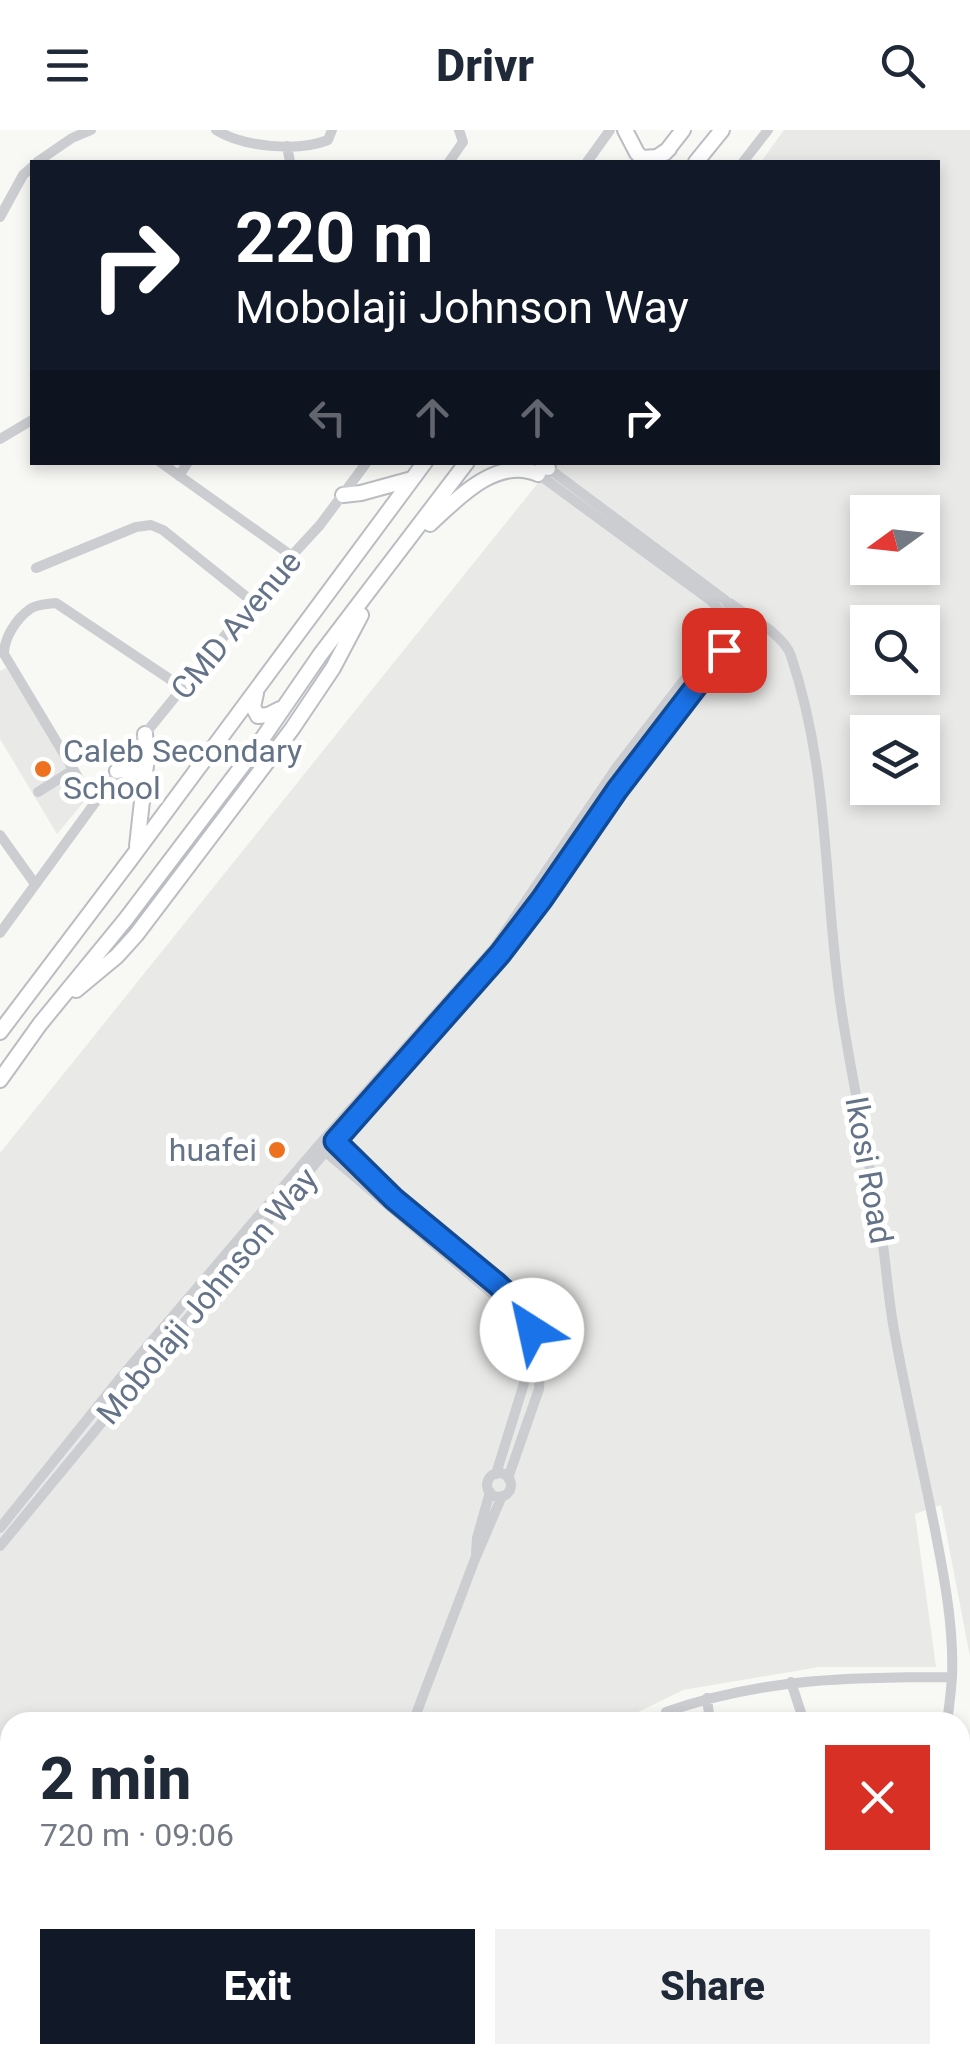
<!DOCTYPE html>
<meta charset="utf-8">
<style>
:root{--surface:#fff;--page:#f2f2f3;--text:#1f2937;--muted:#747a83;--accent:#111827}
body{margin:0;font-family:Roboto,sans-serif;background:var(--page);color:var(--text);height:100vh;display:flex;flex-direction:column;font-size:38px;white-space:nowrap}
*{box-sizing:border-box;margin:0}
p{font-size:32px;color:var(--muted)}
.icon{flex:none;width:55px;height:55px;fill:none;stroke:currentColor;stroke-width:2;stroke-linecap:round;stroke-linejoin:round}
.map{position:relative;flex:1;overflow:hidden}
.details{position:absolute;left:0px;top:1582px;width:970px;height:352px;display:flex;flex-direction:column;background:var(--surface);border-radius:30px 30px 0 0;box-shadow:0 5px 15px #0003}
.details>*{flex:none}
.guide{position:absolute;left:30px;top:30px;width:910px;height:305px;border-radius:0px;box-shadow:0 5px 15px #0003;background:#111827;color:#fff;overflow:hidden}
.needle{width:65px;rotate:255deg}
.fabs{position:absolute;left:850px;top:365px;display:grid;gap:20px}
.fabs a{display:grid;place-items:center;width:90px;height:90px;border-radius:0px;background:var(--surface);box-shadow:0 5px 15px #0003;font-size:50px}
.pin{position:absolute;display:grid;place-items:center;width:85px;height:85px;color:#fff;margin:-42px;border-radius:20px;box-shadow:0 5px 15px #0006}
.me{position:absolute;width:110px;margin:-55px;rotate:325deg;stroke-linejoin:round;filter:drop-shadow(0 0 8px #0008)}
.turn{display:flex;align-items:center;gap:35px;height:210px;padding:0 40px;font-size:45px}
.turn .icon{width:130px;height:130px;stroke-width:2.5}
.turn b{display:block;font-size:70px;line-height:85px}
.lanes{display:flex;align-items:center;height:95px;padding:0 40px;background:#0003;justify-content:center;gap:50px;direction:ltr}
.lanes .off{opacity:.35}
.round{display:grid;place-items:center;flex:none;width:105px;height:105px;border-radius:0px;background:var(--page)}
.summary{display:flex;align-items:center;justify-content:space-between;height:170px;padding:0 40px}
h1{font-size:60px;font-weight:800;line-height:75px}
.primary-button{display:flex;gap:20px;margin-top:auto;padding:20px 40px}
.primary-button a{flex:1;height:115px;border-radius:0px;background:var(--accent);color:#fff;font-size:40px;font-weight:800;line-height:115px;text-align:center}
.primary-button a+a{background:var(--page);color:var(--text)}
header{display:flex;justify-content:space-between;align-items:center;height:130px;padding:0 40px;background:var(--surface);font-size:45px;font-weight:800}
.map>svg:first-child{display:block}
.built{fill:#e9e9e8;fill-rule:evenodd}
.lines{fill:none;stroke-linecap:round;stroke-linejoin:round}
.highway-casing{stroke:#babdc1;stroke-width:18}
.minor{stroke:#cbcdd1;stroke-width:10}
.highway{stroke:#fff;stroke-width:14}
.route-casing{stroke:#114b97;stroke-width:25}
.route{stroke:#1a73e8;stroke-width:18}
.poi-dot{fill:#ee711f;stroke:#fff;stroke-width:4}
.labels{text-anchor:middle;dominant-baseline:central;stroke-width:10;stroke-linejoin:round;paint-order:stroke}
.street-label{font-size:32px;fill:#657388;stroke:#fff}
.poi-label{font-size:32px;fill:#657388;stroke:#fff;text-anchor:start}
</style>
<header><svg class="icon" aria-label="menu" viewBox="0 0 24 24"><path d="M4 6h16M4 12h16M4 18h16"/></svg>Drivr<svg class="icon" aria-label="search" viewBox="0 0 24 24"><circle cx="10" cy="10" r="6"/><path d="M15 15l6 6"/></svg></header>
<div class="map">
<svg width="970" height="1934" viewBox="0 0 970 1934">
<rect width="100%" height="100%" fill="#f8f8f5"/>
<path class="built" d="M784,0H970V1527L941,1375L915,1384L936,1537H819L683,1560L618,1592H10V1925H291L288,1934H0V1023L554,333L938,332V32H761ZM868,382H922V438H868ZM868,492H922V548H868ZM868,602H922V658H868Z
M6,538L87,668L57,704L0,609V541Z"/>
<g class="lines">
<g class="highway-casing">
<path id="highway" d="M625,0L637,23L642,28L657,27L669,19
M665,23L683,0
M696,32L722,0
M542,332L548,338
M343,365L361,363L412,349
M430,394C458,368 497,326 538,344
M256,563L253,577L258,586L268,585L280,579
M117,641C130,638 135,642 143,651
M137,716L147,626L145,604
M76,860L117,826L136,805L292,599L333,538L361,485
M0,902L130,730L425,332
M0,950L40,894L126,789L258,615L320,525L467,332"/>
</g>
<path class="minor" d="M216,0C243,17 298,22 328,10L332,0
M287,16L290,32
M37,32L72,8L91,0
M449,32L463,12L459,0
M587,32L610,0
M743,32L768,0
M0,87L23,45L32,37
M0,309L32,290
M160,332L292,426
M179,346L188,332
M36,438L136,397L151,395L163,400L253,472
M730,473C749,487 784,504 791,526C831,645 823,763 842,884C854,962 871,1038 883,1115C887,1145 889,1175 895,1205C907,1272 923,1338 936,1405C945,1451 954,1500 952,1547C951,1562 949,1578 947,1592
M731,513L744,502L764,499
M38,662L73,640
M94,674L4,524C4,508 16,489 30,479C37,474 48,474 56,473L183,558
M0,705L35,754
M0,803L145,604L274,445L320,395L367,332
M332,1009L394,1069L497,1153L513,1168L531,1199L540,1237L539,1259L508,1348
M321,1018L496,1167L520,1201L525,1232V1250L496,1344
M487 1355a12 12 0 1 1 24 0a12 12 0 1 1-24 0Z
M0,1398L122,1246L318,1016L494,818L616,638L721,502C726,488 720,479 710,470L538,344
M0,1416L325,1022L500,824L543,769L617,660L724,520C733,501 739,489 725,470L548,338
M476,1423L477,1408L490,1362
M791,1552L804,1592
M707,1568L710,1592
M666,1582C762,1548 852,1547 952,1547
M413,1592L475,1429L502,1366
M0,1634L10,1641
M960,1836L970,1871
M583,1925L603,1934
M627,1925L628,1934
M844,1925L852,1934
M306,1934L309,1925
M492,1934L496,1925
M672,1934L682,1925
M930,1934V1925"/>
<use href="#highway" class="highway"/>
</g>
<g class="lines">
<g class="route-casing">
<path id="route" d="M532,1200L512,1168L497,1154L394,1069L335,1011L500,824L542,769L617,660L724,520"/>
</g>
<use href="#route" class="route"/>
</g>
<g class="poi-dot">
<circle cx="43" cy="639" r="10"/>
<circle cx="277" cy="1020" r="10"/>
</g>
<g class="labels">
<g class="street-label">
<text transform="translate(236 495) rotate(-50)">CMD Avenue</text>
<text transform="translate(869 1040) rotate(80)">Ikosi Road</text>
<text transform="translate(207 1166) rotate(-50)">Mobolaji Johnson Way</text>
</g>
<g class="poi-label">
<text x="63" y="621">Caleb Secondary<tspan x="63" dy="37">School</tspan></text>
<text x="257" y="1020" text-anchor="end">huafei</text>
</g>
</g>
</svg>
<div class="fabs">
<a><svg class="needle" viewBox="-14 -14 28 28"><path d="M0-13l5 13h-10z" fill="#e53935"/><path d="M0 13l5-13h-10z" fill="#747a83"/></svg></a>
<a><svg class="icon" aria-label="search" viewBox="0 0 24 24"><circle cx="10" cy="10" r="6"/><path d="M15 15l6 6"/></svg></a>
<a><svg class="icon" aria-label="layers" viewBox="0 0 24 24"><path d="M12 4l9 5-9 5-9-5zM3 14l9 5 9-5"/></svg></a>
</div>
<div class="pin" style="left:724px;top:520px;background:#d93025"><svg class="icon" aria-label="arrive" viewBox="0 0 24 24"><path d="M6 21V4h12l-3 4 3 4H6"/></svg></div>
<svg class="me" style="left:532px;top:1200px" viewBox="-20 -20 40 40"><circle r="19" fill="#fff"/><path d="M0-13L10 11 0 6-10 11z" fill="#1a73e8"/></svg>
<div class="guide">
<div class="turn"><svg class="icon" aria-label="right" viewBox="0 0 24 24"><path d="M7 20v-9h11M14 6l5 5-5 5"/></svg><div><b>220 m</b>Mobolaji Johnson Way</div></div>
<div class="lanes"><svg class="icon off" aria-label="left" viewBox="0 0 24 24"><path d="M17 20v-9H6M10 6l-5 5 5 5"/></svg><svg class="icon off" aria-label="ahead" viewBox="0 0 24 24"><path d="M12 20V5M6 11l6-6 6 6"/></svg><svg class="icon off" aria-label="ahead" viewBox="0 0 24 24"><path d="M12 20V5M6 11l6-6 6 6"/></svg><svg class="icon" aria-label="right" viewBox="0 0 24 24"><path d="M7 20v-9h11M14 6l5 5-5 5"/></svg></div>
</div>
<section class="details">
<div class="summary"><div><h1>2 min</h1><p>720 m · 09:06</p></div><a class="round" style="background:#d93025;color:#fff"><svg class="icon" aria-label="close" viewBox="0 0 24 24"><path d="M6 6l12 12M18 6L6 18"/></svg></a></div>
<div class="primary-button"><a>Exit</a><a>Share</a></div>
</section>
</div>
